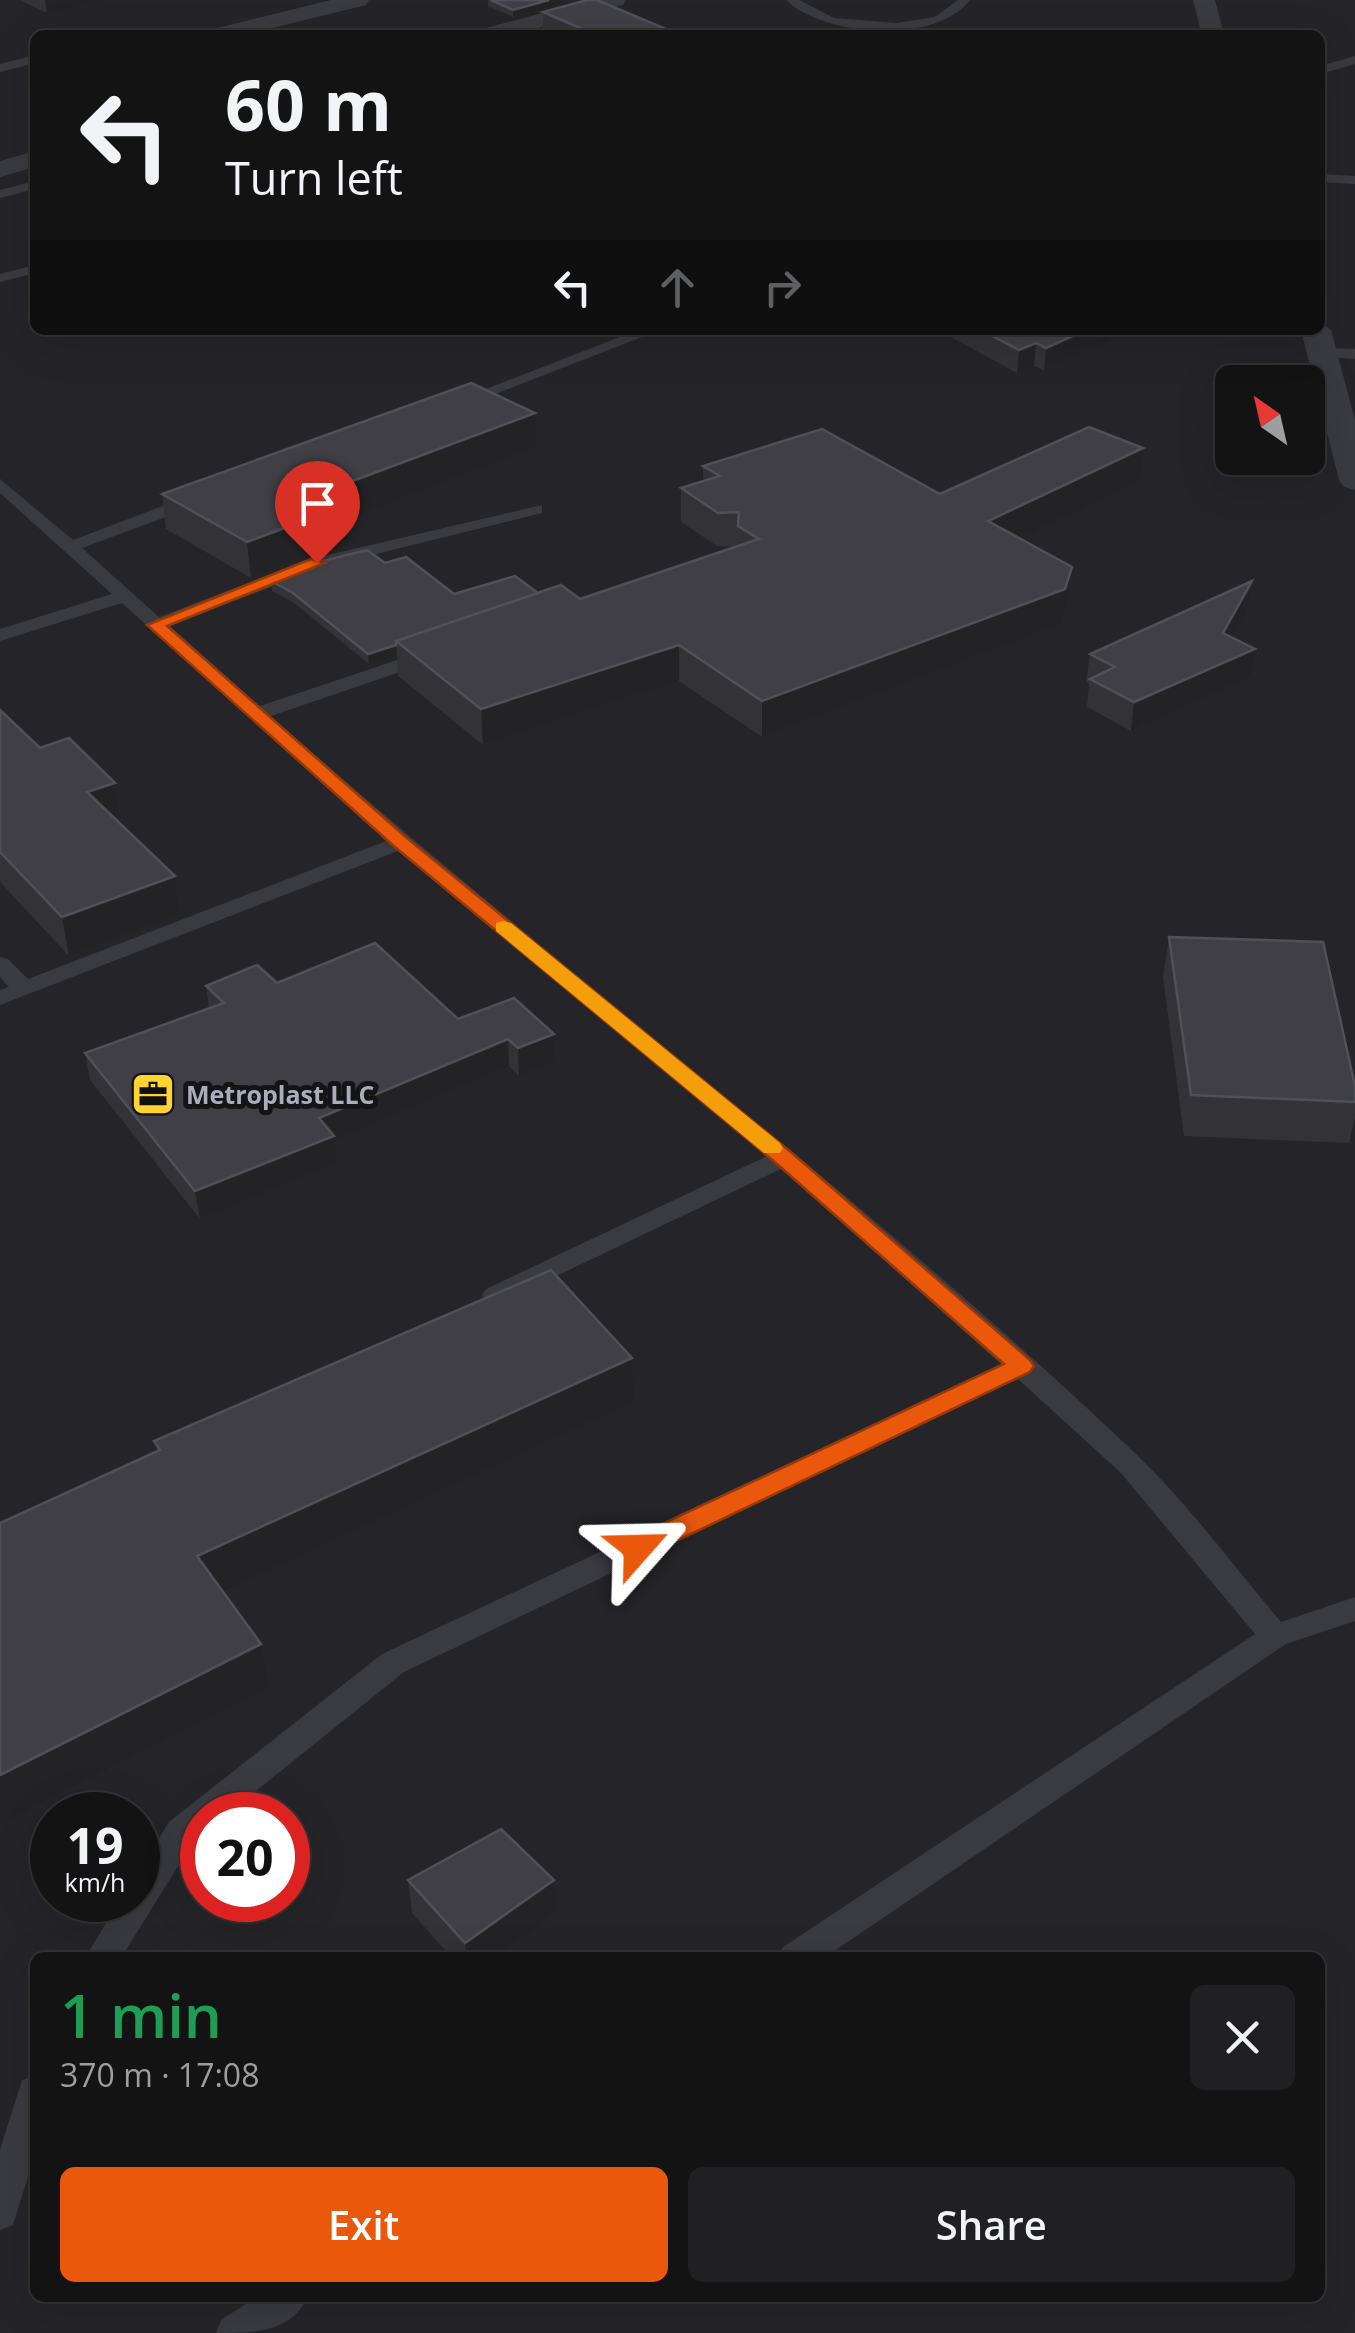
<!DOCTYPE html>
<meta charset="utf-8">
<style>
:root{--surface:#131314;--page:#202022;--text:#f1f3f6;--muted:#9d9ea0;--line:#323234;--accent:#ea580c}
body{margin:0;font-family:"Open Sans",sans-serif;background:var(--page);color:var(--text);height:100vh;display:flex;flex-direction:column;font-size:38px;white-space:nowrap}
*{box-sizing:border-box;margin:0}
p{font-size:32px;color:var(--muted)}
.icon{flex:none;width:55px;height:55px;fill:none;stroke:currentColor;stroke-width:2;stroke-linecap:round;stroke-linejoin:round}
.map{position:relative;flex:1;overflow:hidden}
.sheet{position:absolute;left:30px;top:1952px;width:1295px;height:350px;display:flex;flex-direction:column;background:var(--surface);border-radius:15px;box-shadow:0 10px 40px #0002,0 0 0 2px var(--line)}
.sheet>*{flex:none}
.banner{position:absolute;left:30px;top:30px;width:1295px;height:305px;border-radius:15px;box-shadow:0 10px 40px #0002,0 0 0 2px var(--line);background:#131314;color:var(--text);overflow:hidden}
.needle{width:65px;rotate:326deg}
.tools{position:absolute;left:1215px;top:365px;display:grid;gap:20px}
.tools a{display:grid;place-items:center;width:110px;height:110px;border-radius:15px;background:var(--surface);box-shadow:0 10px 40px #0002,0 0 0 2px var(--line);font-size:50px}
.speed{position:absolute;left:30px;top:1792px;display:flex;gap:20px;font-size:50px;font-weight:700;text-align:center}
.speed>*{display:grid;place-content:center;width:130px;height:130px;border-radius:50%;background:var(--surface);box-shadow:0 10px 40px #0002,0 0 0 2px var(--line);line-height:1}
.speed small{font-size:25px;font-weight:400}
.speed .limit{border:15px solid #d22;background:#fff;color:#111}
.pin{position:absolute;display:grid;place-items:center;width:85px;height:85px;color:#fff;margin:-102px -42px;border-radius:50% 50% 50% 0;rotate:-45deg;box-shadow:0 0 10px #0007}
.pin .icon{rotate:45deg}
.me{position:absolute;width:110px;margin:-55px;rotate:65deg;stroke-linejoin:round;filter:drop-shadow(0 0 8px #0008)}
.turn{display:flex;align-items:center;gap:35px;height:210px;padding:0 30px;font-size:45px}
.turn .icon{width:130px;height:130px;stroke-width:2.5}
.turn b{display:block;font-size:70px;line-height:85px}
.lanes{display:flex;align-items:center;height:95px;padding:0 30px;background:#0003;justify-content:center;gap:50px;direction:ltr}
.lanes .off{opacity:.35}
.round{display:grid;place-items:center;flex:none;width:105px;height:105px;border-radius:15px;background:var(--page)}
.head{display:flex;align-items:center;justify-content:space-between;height:170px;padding:0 30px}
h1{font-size:60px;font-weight:600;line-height:75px;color:#1e9e55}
.action{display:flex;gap:20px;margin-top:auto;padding:20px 30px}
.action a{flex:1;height:115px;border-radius:15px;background:var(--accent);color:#fff;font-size:40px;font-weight:600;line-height:115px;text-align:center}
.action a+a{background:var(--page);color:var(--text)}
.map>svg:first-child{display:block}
.built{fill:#252529;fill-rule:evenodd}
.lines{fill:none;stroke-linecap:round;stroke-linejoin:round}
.service{fill:#3a3a41;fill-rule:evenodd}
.minor{fill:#3a3a41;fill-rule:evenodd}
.wall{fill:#323237}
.shaded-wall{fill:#232326}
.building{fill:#3f3f45;stroke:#505158;stroke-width:2.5}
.route{fill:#ea580c;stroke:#983908;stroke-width:2.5}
.slow{fill:#f59e0b}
.labels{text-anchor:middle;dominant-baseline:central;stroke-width:10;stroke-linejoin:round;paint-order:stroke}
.poi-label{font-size:25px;font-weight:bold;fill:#aaadbc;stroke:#141417;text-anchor:start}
</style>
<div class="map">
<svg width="1355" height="2333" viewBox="0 0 1355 2333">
<rect width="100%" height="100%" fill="#19191b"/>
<path class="built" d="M0,0H1355V2333H0ZM35,35H1320V330H35ZM1232,382H1308V458H1232ZM52,1815H138V1900H52ZM202,1815H288V1900H202ZM35,1958H1320V2298H35Z"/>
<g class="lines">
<path class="service" d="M786,0H799L834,18L897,23L935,17L958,0H970C935,45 825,37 786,0Z
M35,55V63L0,72V64Z
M1355,56V64L1320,74V66Z
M1320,174L1355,176V184L1320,182Z
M35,181V189L0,198V190Z
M35,265V273L0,282V274Z
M638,330H660L464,406L450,403Z
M1321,348L1355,349V359L1315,356V350Z
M0,479L73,540L189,496H201V504L82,548L159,617L311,559L542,505V513L323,567L170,626L260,706L421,652H435V660L271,716C554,968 864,1194 1138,1456C1190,1506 1234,1567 1281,1622L1355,1597V1621L1286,1644L824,1958H778L783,1947L1255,1634L1121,1473L1018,1379L404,1672L226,1815H202V1834L193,1842L121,1958H85L120,1900H138V1873L169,1822L382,1654L1001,1364L781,1169L504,1301H486L482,1295L486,1289L767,1156L398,851L0,1005V990L9,987L0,977V957L8,959L28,979L386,841L122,603L0,641V629L112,594L0,493Z
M35,2076V2154L13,2225L0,2230V2150L22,2080Z
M255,2298H307C291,2333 251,2333 216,2333L221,2320Z"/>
<path class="minor" d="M331,0H369L366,5L244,35H206L209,30Z
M590,0H626L623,5L512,35H476L479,30Z
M1193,0H1215L1224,35H1202Z
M35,151V167L0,177V161Z
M1320,322L1331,330L1355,420V490L1344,487L1339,480L1301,330H1320Z"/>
</g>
<path class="wall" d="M20,0H107L47,13Z
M488,0H562V4L513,17L488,6Z
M543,12L680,35H554L543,30Z
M938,330H1132L1044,370L1034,366L1017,373Z
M536,447L348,519L350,546L310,556L251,578L166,529L162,494Z
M703,466L940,494L1139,481L1020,538L1072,567L1068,601L1061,624L762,737L679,681L483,745L398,676L397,655L369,664L294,603L272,591L271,581L385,563L454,594L538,593L580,599L737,547L717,546L681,522V488L703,482Z
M1252,581L1248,608L1232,637L1250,677L1131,731L1087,707L1089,684L1086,682L1090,654Z
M0,710L40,748L115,783L121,820L118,822L175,876L180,914L69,956L0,882Z
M1169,937L1355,1086V1117L1349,1143L1184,1136L1163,977Z
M277,983L458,1019L554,1034L555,1061L519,1076L509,1066L335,1140L337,1163L200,1219L90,1080L85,1053L209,1008L206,986Z
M408,1880L556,1913L495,1958H452L412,1913Z"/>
<path class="shaded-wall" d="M45,0H107L47,13Z
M549,0H562V4L513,17V10Z
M1086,330H1132L1044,370L1046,348Z
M1036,343L1034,366L1017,373L1019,350Z
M535,413L536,447L348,519L350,546L310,556L251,578L247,542L323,492Z
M1143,448L1139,481L985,555L988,521Z
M1072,567L1068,601L1061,624L762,737V701Z
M1252,581L1248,608L1219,661L1223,633Z
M396,645L397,655L369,664L368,654Z
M679,645V681L483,745L481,709Z
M1255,649L1250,677L1131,731L1134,702Z
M115,783L121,820L94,830L87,792Z
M175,876L180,914L69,956L62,917Z
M554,1034L555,1061L519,1076L518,1048Z
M508,1039L509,1066L335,1140L337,1163L200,1219L195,1191L319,1118Z
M632,1358L633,1401L205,1599L197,1556Z
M261,1644L268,1686L0,1824V1775Z
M554,1880L556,1913L495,1958H467L465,1943Z"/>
<path class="building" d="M491,0H549L513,10Z
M587,0H597L680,35H596L543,12Z
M981,330H1086L1046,348L1036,343L1019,350Z
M471,383L535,413L323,492L347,511L306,520L247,542L162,494Z
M1089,427L1143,448L988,521L1072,567L1065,589L762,701L679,645L481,709L396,641L561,585L580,599L759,539L738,526L739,512L718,513L681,488L720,476L703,466L822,429L940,494Z
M367,550L385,563L406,557L454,594L515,576L538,593L396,641V645L368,654L293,593L271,581L323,561Z
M1252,581L1223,633L1255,649L1134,702L1090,679L1115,667L1090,654Z
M0,710L40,748L69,738L115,783L87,792L175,876L62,917L0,852Z
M1169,937L1323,942L1355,1086V1102L1191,1095Z
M375,943L458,1019L514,998L554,1034L518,1048L508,1039L319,1118L334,1136L195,1191L85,1053L224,1003L206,986L257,965L277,983Z
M551,1270L632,1358L197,1556L261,1644L0,1775V1523L160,1450L154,1441Z
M501,1829L554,1880L465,1943L408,1880Z"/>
<path class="route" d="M311,559L325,563L167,626L408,839L792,1153L1030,1360L1034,1366L1030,1372L647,1555H628L624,1548L628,1540L1004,1364L776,1163L395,847L147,625Z"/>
<path class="slow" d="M503,921L511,923L780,1143L783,1148L780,1153H764L496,931V923Z"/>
<defs>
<g id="office-square" transform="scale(2.25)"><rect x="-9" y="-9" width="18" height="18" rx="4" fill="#ffd42e" stroke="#141417"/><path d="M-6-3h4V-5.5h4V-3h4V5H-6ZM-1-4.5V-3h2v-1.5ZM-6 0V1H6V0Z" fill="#111"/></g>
</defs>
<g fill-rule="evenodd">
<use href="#office-square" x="153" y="1094"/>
</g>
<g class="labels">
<g class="poi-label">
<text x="186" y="1094">Metroplast LLC</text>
</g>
</g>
</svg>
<div class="tools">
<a><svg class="needle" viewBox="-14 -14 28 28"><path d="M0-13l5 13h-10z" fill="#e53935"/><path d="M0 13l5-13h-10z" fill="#9d9ea0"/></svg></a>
</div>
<div class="speed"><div>19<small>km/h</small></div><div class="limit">20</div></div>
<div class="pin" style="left:317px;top:563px;background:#d93025"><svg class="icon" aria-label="arrive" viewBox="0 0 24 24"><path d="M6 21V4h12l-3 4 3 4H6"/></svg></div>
<svg class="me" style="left:638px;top:1548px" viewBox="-20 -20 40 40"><path d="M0-17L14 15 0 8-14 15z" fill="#ea580c" stroke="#fff" stroke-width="4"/></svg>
<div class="banner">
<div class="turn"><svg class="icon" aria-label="left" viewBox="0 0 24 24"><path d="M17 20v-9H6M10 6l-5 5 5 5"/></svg><div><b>60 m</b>Turn left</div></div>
<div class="lanes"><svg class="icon" aria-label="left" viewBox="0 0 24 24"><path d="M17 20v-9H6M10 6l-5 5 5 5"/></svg><svg class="icon off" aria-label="ahead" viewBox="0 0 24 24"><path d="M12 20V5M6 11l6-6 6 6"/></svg><svg class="icon off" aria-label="right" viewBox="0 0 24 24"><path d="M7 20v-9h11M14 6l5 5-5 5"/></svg></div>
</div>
<section class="sheet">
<div class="head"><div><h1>1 min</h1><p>370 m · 17:08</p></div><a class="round"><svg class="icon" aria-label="close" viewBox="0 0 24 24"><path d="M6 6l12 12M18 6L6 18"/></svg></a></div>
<div class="action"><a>Exit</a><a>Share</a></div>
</section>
</div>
